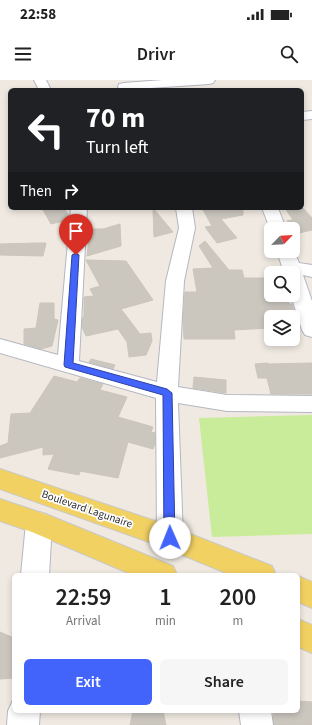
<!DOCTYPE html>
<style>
:root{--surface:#fff;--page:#f6f6f6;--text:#222;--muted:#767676;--accent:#4264fb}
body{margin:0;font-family:"Source Sans 3",sans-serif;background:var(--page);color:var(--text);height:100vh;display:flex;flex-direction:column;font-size:15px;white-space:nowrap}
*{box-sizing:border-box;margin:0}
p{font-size:13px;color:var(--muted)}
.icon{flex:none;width:22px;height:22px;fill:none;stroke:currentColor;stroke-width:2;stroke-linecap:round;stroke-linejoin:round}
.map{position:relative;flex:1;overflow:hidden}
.drawer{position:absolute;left:12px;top:493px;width:288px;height:140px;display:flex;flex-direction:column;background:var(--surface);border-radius:6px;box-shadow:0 2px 6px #0003}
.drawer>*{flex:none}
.hud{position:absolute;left:8px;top:8px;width:296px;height:122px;border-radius:6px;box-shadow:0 2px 6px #0003;background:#202124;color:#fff;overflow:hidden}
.needle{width:26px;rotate:65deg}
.tools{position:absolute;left:264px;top:142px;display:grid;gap:8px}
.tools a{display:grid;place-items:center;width:36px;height:36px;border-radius:6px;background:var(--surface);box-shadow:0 2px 6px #0003;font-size:20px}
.pin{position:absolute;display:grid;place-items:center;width:34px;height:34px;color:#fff;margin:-41px -17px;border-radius:50% 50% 50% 0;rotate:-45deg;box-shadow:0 0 4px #0007}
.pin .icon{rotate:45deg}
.me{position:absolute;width:44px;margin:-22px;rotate:359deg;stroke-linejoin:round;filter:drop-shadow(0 0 3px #0008)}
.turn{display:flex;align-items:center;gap:14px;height:84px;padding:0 12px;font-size:18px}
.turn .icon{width:52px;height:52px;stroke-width:2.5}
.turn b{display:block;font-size:28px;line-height:34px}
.then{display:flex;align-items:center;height:38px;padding:0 12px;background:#0003;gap:8px;font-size:15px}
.eta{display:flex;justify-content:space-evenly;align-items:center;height:68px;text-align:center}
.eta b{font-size:24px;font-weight:600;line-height:28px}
.primary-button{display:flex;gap:8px;margin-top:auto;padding:8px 12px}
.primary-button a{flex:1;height:46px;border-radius:6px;background:var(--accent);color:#fff;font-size:16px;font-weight:600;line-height:46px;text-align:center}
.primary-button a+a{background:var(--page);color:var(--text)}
.status{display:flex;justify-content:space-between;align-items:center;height:28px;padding:0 20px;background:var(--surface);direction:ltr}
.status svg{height:11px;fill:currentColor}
header{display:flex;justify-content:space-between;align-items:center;height:52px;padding:0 12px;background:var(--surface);font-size:18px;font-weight:600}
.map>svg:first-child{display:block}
.pitch{fill:#c9ec9a}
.building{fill:#cbc7bf;stroke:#cbc5ba}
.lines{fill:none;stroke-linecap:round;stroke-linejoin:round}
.minor-casing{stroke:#b4b7c1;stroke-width:2}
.major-casing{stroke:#c9c9c9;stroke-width:2}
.minor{fill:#fff;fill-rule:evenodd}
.major{fill:#f2d163;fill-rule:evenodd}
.route{fill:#4264fb;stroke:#2b41a3}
.labels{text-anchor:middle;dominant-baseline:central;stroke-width:3.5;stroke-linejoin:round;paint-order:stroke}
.street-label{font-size:11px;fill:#2e2e2e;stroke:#fff}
</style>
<div class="status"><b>22:58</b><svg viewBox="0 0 49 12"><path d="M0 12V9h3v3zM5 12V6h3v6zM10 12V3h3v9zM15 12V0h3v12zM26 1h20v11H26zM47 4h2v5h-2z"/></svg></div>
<header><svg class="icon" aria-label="menu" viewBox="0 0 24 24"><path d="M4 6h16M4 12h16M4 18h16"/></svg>Drivr<svg class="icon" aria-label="search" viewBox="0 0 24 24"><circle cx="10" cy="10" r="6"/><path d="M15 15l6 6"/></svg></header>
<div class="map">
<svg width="312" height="645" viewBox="0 0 312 645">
<rect width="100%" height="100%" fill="#efe9e1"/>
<path class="pitch" d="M312,335V454L212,457L199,338Z"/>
<path class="building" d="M42,128H64L69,136L68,140L51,144Z
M153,128L173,152L154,157Z
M202,128H243V135L221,139L237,158L217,163L205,147L212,146Z
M285,128H303L312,138V150L299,153L287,141L293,140Z
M120,144L121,166L87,176L90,149H103Z
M205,161L229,190H242L244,198H271V215H287L289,224H292L300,247H293V237H271V248L234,250L235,259H184L183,241L185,212H197L193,189L213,188L199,166Z
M36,163H46L43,176L0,175V164Z
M86,180L126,181L153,220L121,229L140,254L151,253L152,261L146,275L129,277L127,262L118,249L86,256L82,247L83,237L84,236V217L94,216L90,209L100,206Z
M40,223H54V239L58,240L52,266L41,269L24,264V249L36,248Z
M91,279L115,285L113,289L89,282Z
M268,283V284L312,283V314H271L267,298H258L255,284Z
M54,296L77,302L80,298L103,304L100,310L127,317L118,337L153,347L151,352L155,353V364L153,369L128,362L118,398L80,391L79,395L48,389L54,374L43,375V367L0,378V366L8,363L11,334L30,333Z
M194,297L226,300V313L193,308Z
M0,552L14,558V598L0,599Z
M298,621L312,622V645H274L273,631H298Z
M133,631H163L166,645H130Z"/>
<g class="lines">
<g class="minor-casing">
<path id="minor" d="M34,0H46L51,10H39Z
M163,0H215L213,3L209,4L121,10L118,7L119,4L124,3Z
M312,31V39L302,40V32Z
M71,128H87L79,281L157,302L166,201L179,148L176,128H192L195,148L184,201L178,307L227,315L312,316V332L227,331L178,323L183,458L179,466L170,470L161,466L157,458L156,318L0,273V259L58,275Z
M262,128H278L286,149H271V151Z
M293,168L299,183L312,185V197L303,195L312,221V257L305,255L302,250L291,215H293V193H284L277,171H293Z
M39,432L48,435L52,443L49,495H21L26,443L30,435Z
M13,620L14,631H40L39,645H7L8,631Z
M239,631H271L273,645H241Z"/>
</g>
<g class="major-casing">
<path id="major" d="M0,389L170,446L272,486L276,495H231L163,467L0,409Z
M0,419L48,435L173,486L177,495H133L32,452L0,441Z
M298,496L312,502V528L298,522Z
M298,539L312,545V573L298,567Z"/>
</g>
<use href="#minor" class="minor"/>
<use href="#major" class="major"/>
</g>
<path class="route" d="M76,173L79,175L73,283L167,309L172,313L175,458L173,461L170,463L166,461L164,458L163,315L65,287L64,285L72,175Z"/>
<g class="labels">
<g class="street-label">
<text transform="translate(87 429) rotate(19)">Boulevard Lagunaire</text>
</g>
</g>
</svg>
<div class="tools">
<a><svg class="needle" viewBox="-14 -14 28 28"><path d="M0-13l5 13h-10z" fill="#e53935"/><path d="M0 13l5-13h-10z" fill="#767676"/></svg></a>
<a><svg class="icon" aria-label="search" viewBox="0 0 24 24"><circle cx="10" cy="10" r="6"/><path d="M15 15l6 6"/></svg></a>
<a><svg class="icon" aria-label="layers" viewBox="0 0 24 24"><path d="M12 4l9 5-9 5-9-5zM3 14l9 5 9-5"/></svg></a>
</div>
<div class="pin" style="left:76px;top:175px;background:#d93025"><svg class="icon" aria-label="arrive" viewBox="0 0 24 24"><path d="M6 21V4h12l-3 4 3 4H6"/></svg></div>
<svg class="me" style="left:170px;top:458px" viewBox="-20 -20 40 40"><circle r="19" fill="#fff"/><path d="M0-13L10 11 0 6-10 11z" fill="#4264fb"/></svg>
<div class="hud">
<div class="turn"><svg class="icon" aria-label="left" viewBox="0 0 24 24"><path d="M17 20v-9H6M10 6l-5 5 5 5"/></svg><div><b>70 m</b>Turn left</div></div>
<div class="then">Then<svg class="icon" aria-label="right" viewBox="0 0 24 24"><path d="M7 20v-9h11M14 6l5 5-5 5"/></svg></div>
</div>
<section class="drawer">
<div class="eta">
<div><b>22:59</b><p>Arrival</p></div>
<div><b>1</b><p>min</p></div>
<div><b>200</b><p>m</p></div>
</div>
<div class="primary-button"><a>Exit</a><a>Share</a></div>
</section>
</div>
